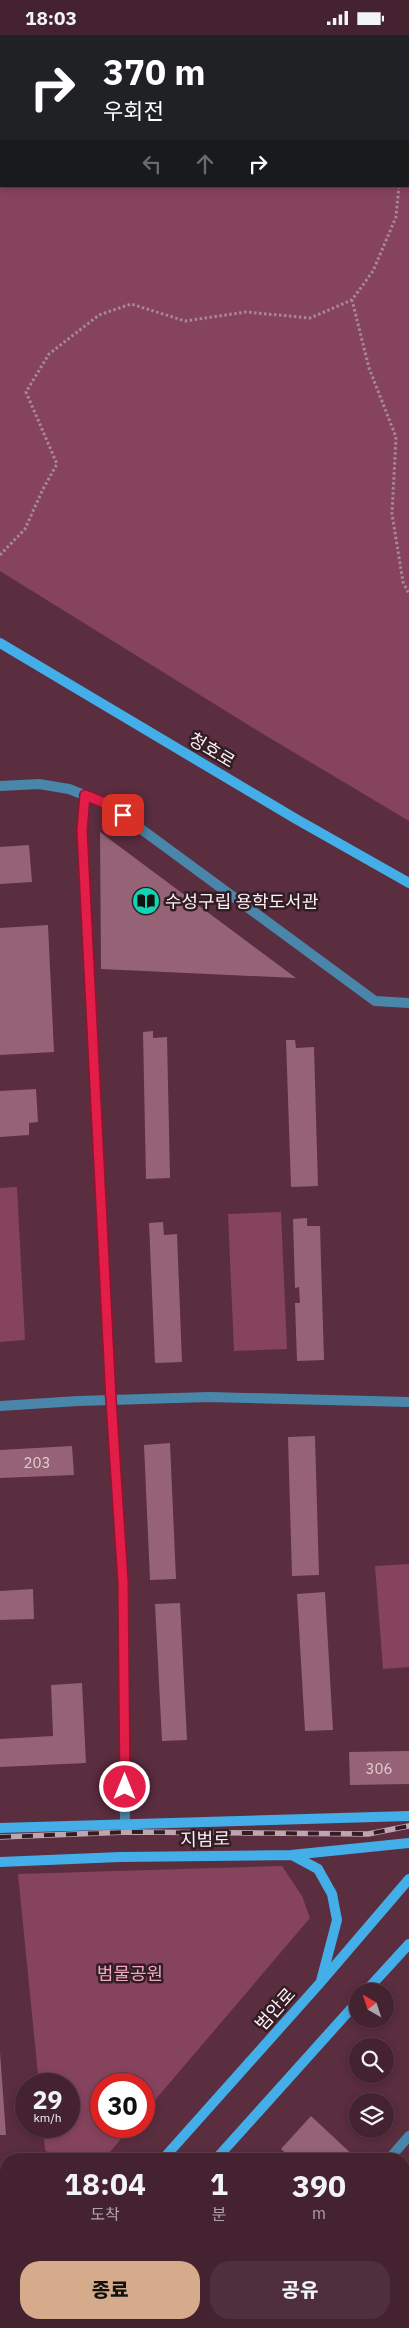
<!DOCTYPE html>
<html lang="ko">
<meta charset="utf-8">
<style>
:root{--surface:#44222f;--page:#4e2f3b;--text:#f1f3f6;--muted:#afa4aa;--line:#5c3f4b;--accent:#d6ab8b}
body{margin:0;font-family:"IBM Plex Sans","Noto Sans KR",sans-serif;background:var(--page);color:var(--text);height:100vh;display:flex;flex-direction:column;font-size:19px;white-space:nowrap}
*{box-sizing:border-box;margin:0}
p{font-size:16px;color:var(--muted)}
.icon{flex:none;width:28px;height:28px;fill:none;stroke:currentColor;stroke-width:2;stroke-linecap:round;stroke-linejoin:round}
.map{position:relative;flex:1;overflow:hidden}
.panel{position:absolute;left:0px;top:2118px;width:410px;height:176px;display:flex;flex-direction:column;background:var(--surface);border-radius:20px 20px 0 0;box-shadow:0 2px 8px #0003,0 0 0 1px var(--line)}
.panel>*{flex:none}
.top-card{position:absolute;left:0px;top:0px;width:410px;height:152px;box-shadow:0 2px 8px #0003,0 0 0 1px var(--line);background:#202124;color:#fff;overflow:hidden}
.needle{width:32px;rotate:321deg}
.tools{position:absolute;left:349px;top:1948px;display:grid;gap:10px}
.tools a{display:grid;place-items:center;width:45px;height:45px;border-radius:50%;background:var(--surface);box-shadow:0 2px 8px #0003,0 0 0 1px var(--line);font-size:25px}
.speed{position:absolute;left:15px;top:2038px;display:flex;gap:10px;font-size:25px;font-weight:700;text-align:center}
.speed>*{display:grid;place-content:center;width:65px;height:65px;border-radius:50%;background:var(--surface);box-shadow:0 2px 8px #0003,0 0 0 1px var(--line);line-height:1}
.speed small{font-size:12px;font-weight:400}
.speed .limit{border:8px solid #d22;background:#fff;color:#111}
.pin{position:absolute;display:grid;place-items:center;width:42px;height:42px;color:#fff;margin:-21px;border-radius:10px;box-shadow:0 2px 8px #0006}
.me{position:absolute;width:55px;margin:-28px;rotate:0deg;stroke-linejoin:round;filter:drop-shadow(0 0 4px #0008)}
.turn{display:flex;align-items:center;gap:18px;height:105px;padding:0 20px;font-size:22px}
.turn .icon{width:65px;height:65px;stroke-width:2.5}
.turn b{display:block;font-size:35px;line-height:42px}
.lanes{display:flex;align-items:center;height:48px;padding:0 20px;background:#0003;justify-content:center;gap:25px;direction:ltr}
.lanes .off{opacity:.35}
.eta{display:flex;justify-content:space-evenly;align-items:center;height:85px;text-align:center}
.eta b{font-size:30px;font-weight:800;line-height:35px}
.cta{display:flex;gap:10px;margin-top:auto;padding:10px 20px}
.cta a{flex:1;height:58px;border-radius:20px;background:var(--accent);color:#111;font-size:20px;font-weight:800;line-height:58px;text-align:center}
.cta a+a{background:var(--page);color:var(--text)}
.status{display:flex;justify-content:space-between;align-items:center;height:35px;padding:0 25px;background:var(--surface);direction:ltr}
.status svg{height:14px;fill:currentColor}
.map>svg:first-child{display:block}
.green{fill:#86435e;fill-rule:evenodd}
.building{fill:#956375}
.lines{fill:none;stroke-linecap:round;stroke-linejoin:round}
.path{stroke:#a68994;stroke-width:3;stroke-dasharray:2.5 2.5;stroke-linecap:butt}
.minor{stroke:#4986aa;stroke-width:10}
.secondary{stroke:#43aee7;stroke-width:10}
.rail-casing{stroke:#bea6af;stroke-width:5.5}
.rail{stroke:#321d25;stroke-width:4;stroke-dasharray:11;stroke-linecap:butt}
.route-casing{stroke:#92132f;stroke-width:12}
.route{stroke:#e11d48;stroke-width:9}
.labels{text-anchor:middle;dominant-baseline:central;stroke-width:5;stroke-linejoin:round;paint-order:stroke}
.number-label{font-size:15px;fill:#e2cdd4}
.street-label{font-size:18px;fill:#fcf0f4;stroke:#321d25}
.poi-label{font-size:18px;fill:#fcf0f4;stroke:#321d25;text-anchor:start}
.park-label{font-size:18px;fill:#f2a7c2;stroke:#321d25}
</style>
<div class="status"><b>18:03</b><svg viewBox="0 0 49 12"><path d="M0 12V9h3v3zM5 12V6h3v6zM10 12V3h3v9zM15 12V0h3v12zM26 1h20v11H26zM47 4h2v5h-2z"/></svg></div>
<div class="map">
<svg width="409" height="2293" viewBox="0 0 409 2293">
<rect width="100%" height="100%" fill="#5a2d3f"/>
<path class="green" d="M0,0H409V786L258,696L0,536ZM1,1H409V151H1Z
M17,1152L25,1305L0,1307V1153Z
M281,1177L287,1314L234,1316L228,1179Z
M409,1529V1632L383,1634L375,1531Z
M282,1831L302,1861L310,1883L144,2078V2049H101V2091H132L104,2124H56L45,2115L43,2091H69V2049H39L18,1839Z"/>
<path class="building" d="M100,797L296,943L101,934Z
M29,810L32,847L0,849V812Z
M48,890L54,1017L0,1020V893Z
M153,996V1003L167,1002L170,1143L146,1144L143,997Z
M286,1005H295L296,1013L314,1012L318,1151L291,1152Z
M36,1054L38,1087L29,1088V1100L0,1102V1056Z
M307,1183V1191H320L324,1325L297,1326L295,1268H300L299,1252L295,1253L293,1184Z
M163,1187L164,1200L177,1199L182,1327L155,1328L149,1188Z
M315,1401L319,1540L292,1541L288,1402Z
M170,1408L176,1544L150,1545L144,1410Z
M72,1411L74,1440L0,1443V1415Z
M33,1554L34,1584L0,1585V1556Z
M325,1557L333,1695L305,1696L297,1559Z
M180,1568L187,1705L162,1706L155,1569Z
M82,1648L86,1728L0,1732V1704L53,1701L51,1650Z
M409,1716V1749L350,1750L349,1717Z
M0,2017L6,2100H0Z
M311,2081L357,2124H292L281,2114Z
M150,2288H199L194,2293H146Z"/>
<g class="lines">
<path class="path" d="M409,45V42
M399,151L396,182L373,236L352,265L369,333L396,402L392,479L403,547L409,559
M0,520L25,494L43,454L57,429L26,357L49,319L99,280L131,269L185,286L246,277L310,283L352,265"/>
<path class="minor" d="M0,751L39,749L69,754L107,769L375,966L409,968
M85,760L82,795L111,1365L123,1547L125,1789
M0,1371L78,1366L209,1362L409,1367
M389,2124L409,2101
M404,2177L409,2181
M368,2288L374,2293"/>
<path class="secondary" d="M0,608L296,784L409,848
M0,1793L409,1781
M292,1820L318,1834L332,1859L337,1885L321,1946
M0,1827L120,1822L291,1820L409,1808
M366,1956L409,1909
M163,2124L320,1948L409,1844
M216,2124L358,1966
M10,2293L15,2288
M66,2293L71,2288"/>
<g class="rail-casing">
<path id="rail" d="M0,1802L128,1797L368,1799L409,1791"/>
</g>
<use href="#rail" class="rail"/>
</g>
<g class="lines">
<g class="route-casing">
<path id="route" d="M123,780L107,769L85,760L82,795L111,1365L123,1547L125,1752"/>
</g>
<use href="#route" class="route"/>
</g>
<defs>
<g id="library-disc" transform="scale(1.4375)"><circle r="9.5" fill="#0ed5b4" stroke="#321d25"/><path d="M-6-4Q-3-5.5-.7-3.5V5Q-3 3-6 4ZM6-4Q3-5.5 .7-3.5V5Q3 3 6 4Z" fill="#111"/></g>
</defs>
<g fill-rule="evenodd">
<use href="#library-disc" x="146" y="866"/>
</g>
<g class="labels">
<g class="number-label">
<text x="37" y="1427">203</text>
<text x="379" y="1733">306</text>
</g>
<g class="street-label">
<text transform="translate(212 715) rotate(31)">청호로</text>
<text transform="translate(205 1804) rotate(-1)">지범로</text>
<text transform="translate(275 1974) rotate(-48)">범안로</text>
</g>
<g class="poi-label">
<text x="165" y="866">수성구립 용학도서관</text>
</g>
<g class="park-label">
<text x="130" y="1938">범물공원</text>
</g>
</g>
</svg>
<div class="tools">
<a><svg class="needle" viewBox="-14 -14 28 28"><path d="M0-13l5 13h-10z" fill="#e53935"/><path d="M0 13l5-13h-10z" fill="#afa4aa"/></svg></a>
<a><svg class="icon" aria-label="search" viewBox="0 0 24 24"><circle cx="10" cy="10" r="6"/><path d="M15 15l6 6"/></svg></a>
<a><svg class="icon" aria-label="layers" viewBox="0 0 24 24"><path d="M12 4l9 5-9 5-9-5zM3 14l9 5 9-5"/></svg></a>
</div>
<div class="speed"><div>29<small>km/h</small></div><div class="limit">30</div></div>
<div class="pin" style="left:123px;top:780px;background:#d93025"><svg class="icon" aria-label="arrive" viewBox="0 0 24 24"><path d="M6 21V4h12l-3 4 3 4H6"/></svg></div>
<svg class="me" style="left:125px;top:1752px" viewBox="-20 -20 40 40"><circle r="17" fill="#e11d48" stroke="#fff" stroke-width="3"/><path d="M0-11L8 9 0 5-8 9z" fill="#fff"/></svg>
<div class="top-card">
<div class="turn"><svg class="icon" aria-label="right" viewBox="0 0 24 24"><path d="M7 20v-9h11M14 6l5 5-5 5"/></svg><div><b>370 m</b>우회전</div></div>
<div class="lanes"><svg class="icon off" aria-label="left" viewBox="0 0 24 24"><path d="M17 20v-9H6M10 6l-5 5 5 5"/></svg><svg class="icon off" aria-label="ahead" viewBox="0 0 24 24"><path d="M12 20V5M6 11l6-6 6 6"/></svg><svg class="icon" aria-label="right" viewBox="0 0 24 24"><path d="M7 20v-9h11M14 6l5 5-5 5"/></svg></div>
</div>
<section class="panel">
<div class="eta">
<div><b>18:04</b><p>도착</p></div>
<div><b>1</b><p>분</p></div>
<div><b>390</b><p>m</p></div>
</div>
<div class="cta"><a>종료</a><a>공유</a></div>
</section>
</div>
